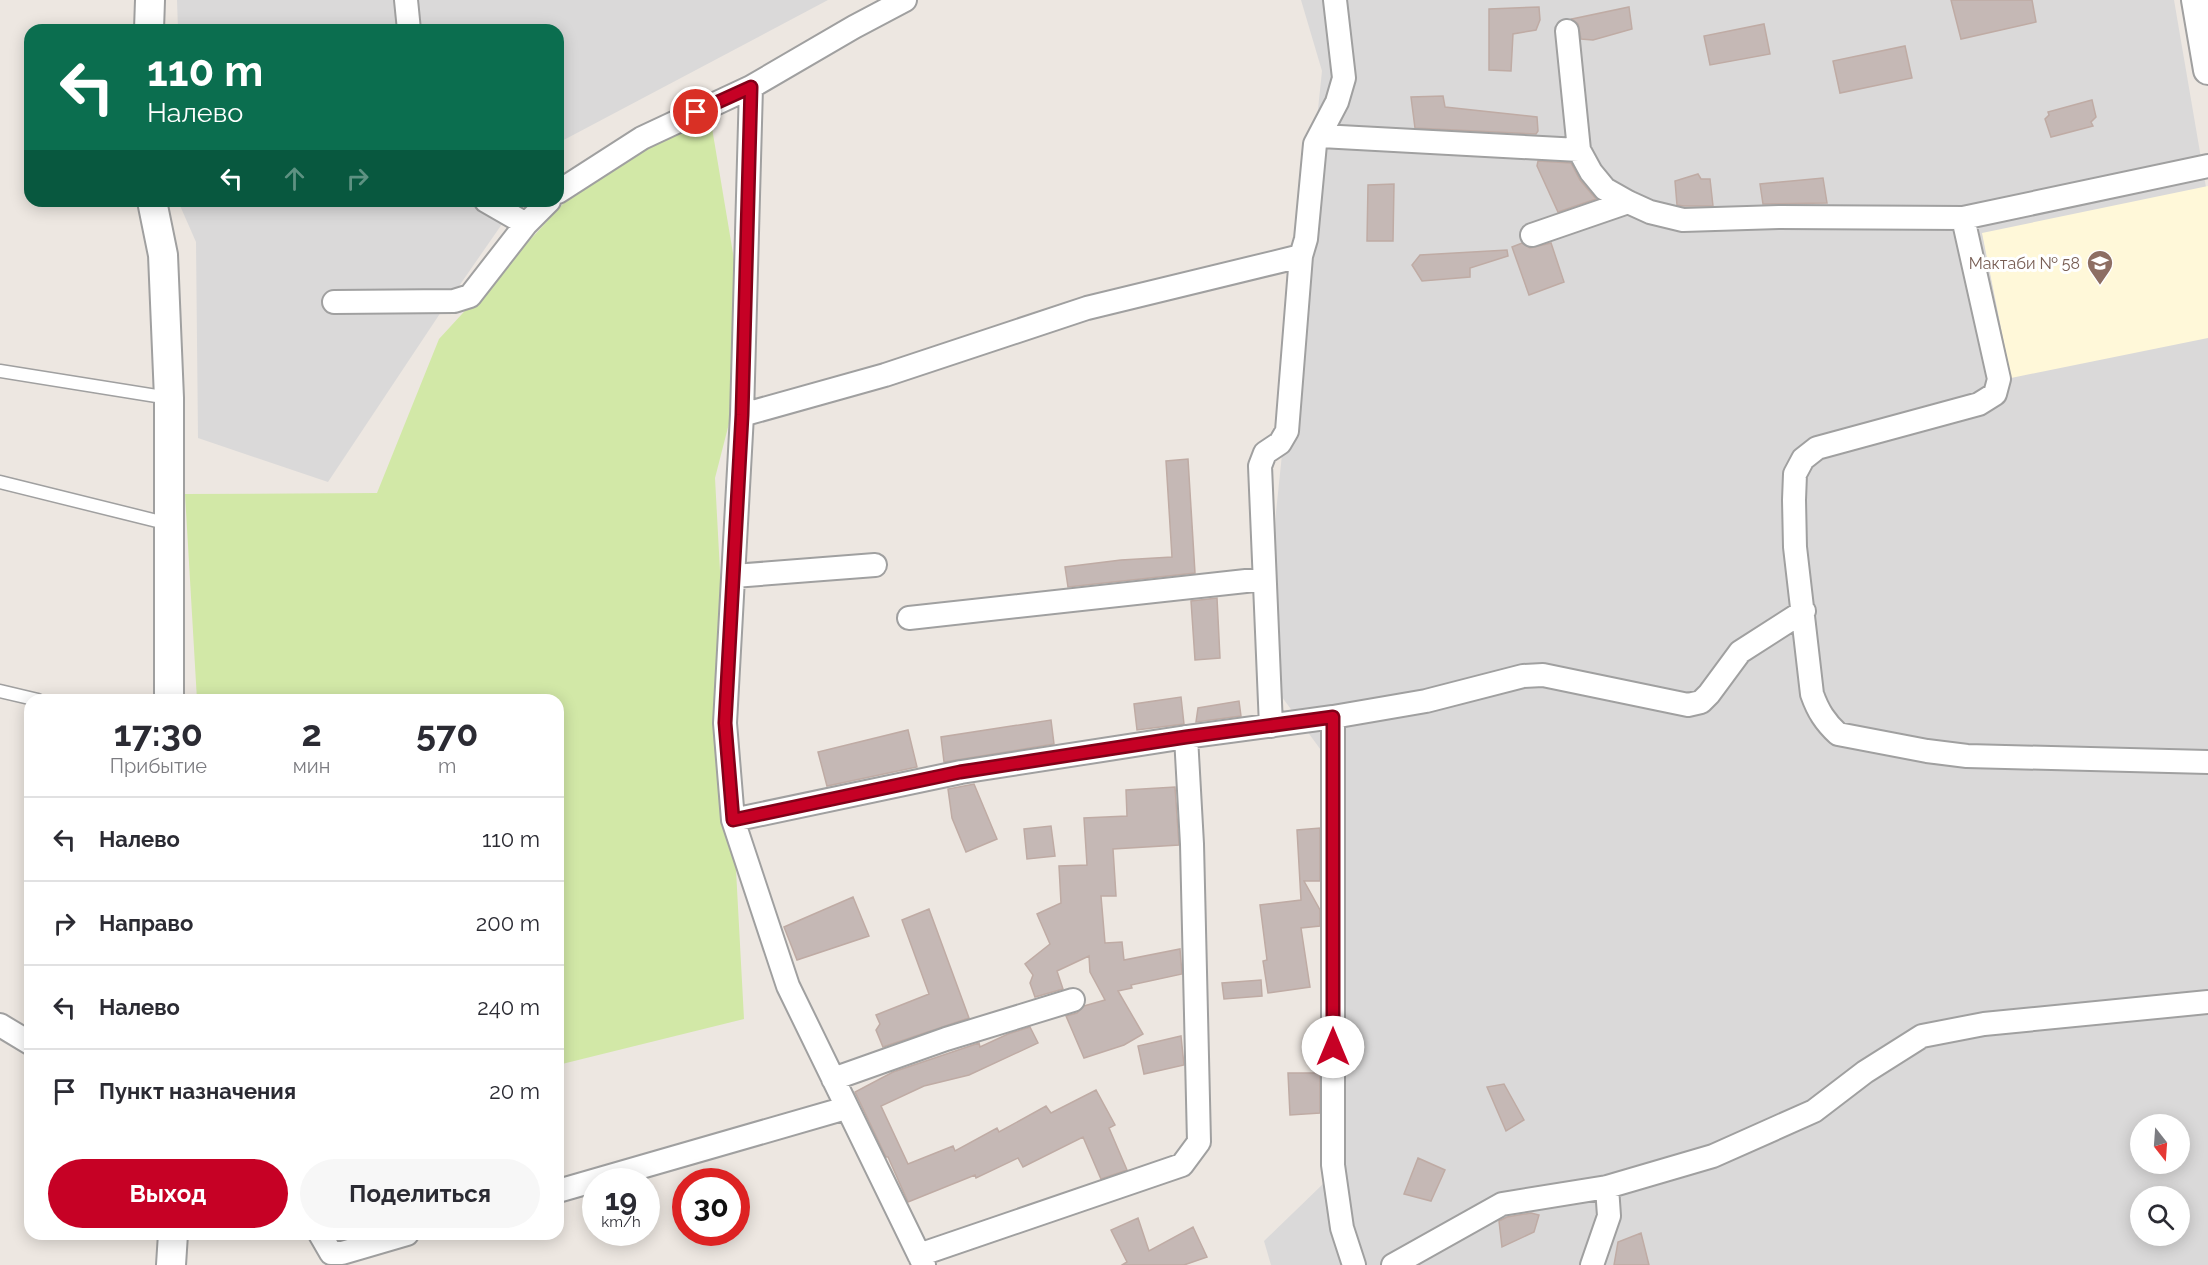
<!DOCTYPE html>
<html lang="ru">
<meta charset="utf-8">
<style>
:root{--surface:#fff;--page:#f7f7f7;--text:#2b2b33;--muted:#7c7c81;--line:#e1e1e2;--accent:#c60125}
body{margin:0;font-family:Raleway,sans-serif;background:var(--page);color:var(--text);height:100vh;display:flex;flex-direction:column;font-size:22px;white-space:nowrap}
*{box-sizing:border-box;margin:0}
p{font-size:20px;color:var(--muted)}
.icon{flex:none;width:33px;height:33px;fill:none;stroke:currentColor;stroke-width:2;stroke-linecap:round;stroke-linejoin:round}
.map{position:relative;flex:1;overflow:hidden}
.drawer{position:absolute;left:24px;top:694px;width:540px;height:546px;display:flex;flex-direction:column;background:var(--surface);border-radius:18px;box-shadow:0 3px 15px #0003}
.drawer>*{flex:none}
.hud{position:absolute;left:24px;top:24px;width:540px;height:183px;border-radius:18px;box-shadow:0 3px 15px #0003;background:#0b6e4f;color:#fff;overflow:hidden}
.needle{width:39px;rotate:163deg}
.fabs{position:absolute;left:2130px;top:1114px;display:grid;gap:12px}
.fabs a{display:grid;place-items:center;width:60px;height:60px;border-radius:50%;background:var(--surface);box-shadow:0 3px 15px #0003;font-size:30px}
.speed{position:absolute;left:582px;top:1168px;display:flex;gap:12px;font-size:30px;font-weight:700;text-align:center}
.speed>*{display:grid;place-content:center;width:78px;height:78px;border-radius:50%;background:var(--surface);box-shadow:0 3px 15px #0003;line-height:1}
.speed small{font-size:15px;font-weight:400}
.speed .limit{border:9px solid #d22;background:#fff;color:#111}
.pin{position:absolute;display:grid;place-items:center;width:51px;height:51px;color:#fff;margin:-26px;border:3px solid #fff;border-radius:50%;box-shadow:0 2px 6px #0007}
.me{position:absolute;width:66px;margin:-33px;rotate:0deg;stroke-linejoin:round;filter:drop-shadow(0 0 4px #0008)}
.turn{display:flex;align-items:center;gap:21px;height:126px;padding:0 24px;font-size:27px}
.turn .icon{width:78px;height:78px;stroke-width:2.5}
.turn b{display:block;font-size:42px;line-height:51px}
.lanes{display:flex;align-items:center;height:57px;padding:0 24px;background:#0003;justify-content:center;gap:30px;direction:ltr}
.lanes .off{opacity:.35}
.eta{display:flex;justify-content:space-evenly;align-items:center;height:102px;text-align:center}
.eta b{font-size:36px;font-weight:700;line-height:42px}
.primary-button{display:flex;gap:12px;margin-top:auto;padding:12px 24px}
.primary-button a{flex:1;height:69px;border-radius:36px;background:var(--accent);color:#fff;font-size:24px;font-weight:700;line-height:69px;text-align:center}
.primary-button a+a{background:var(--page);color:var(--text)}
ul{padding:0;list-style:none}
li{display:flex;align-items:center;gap:18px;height:84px;padding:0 24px;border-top:2px solid var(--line)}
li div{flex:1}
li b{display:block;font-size:22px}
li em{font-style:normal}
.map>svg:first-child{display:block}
.residential{fill:#dad9d9;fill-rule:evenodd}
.education{fill:#fff8d9}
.grass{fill:#d2e8a7}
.building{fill:#c5b8b5;stroke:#bfaba4;stroke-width:1.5}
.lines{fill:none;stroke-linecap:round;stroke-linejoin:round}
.service-casing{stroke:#a0a0a0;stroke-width:15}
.minor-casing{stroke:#a0a0a0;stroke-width:26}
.tertiary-casing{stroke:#a0a0a0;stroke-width:32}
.service{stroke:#fff;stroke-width:12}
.minor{stroke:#fff;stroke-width:22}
.tertiary{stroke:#fff;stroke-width:28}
.route-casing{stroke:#810118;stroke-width:15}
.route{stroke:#c60125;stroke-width:10}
.labels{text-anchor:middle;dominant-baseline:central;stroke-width:6;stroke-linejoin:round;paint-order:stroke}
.education-label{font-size:16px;fill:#785e54;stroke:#fff;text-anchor:end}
</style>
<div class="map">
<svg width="2208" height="1265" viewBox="0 0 2208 1265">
<rect width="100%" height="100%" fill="#ede7e1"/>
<path class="residential" d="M177,0H828L558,143V30H178Z
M1301,0H2174L2208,199V1265H1271L1264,1241L1324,1183L1329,761L1268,678L1276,512L1322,71ZM2140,1125H2180V1164H2140ZM2140,1197H2180V1236H2140Z
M178,201H518L441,312L328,482L198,438L196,242Z"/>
<path class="education" d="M2208,186V338L2011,378L1982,233Z"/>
<path class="grass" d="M710,116L739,289L735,400L715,478L744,1019L558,1065V700H197L185,494L377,493L439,339L585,180Z"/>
<path class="building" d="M1951,0H2032L2036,22L1961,39Z
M1539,7L1540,20L1536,30L1513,34L1511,71L1489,70V9Z
M1629,7L1632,29L1593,40L1581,39L1578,24L1572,19Z
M1764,24L1770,54L1710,65L1704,36Z
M1905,46L1912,78L1840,93L1833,61Z
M1443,96L1445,107L1537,117L1538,131L1536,134L1415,128L1411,97Z
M2092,100L2096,117L2091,122L2093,126L2051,137L2045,119L2049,115L2048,112Z
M1538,161L1571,163L1580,180L1596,199L1558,212L1537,166Z
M1698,174L1701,179H1710L1713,206H1684L1677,205L1675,181Z
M1823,178L1827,203L1763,204L1760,184Z
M1394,184L1393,241H1367L1368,185Z
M1522,243L1530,248L1551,243L1564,282L1529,295L1512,247Z
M1507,250L1508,256L1470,268V277L1422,281L1412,265L1420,255Z
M1188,459L1195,573L1068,587L1065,567L1121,560L1172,557L1166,461Z
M1217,598L1220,658L1195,660L1191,601Z
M1181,697L1184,724L1137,730L1134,704Z
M1239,701L1241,716L1196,722L1198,708Z
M1051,720L1054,744L944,762L941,737Z
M908,730L917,767L827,786L818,752Z
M974,784L997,839L966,852L952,818L948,789Z
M1175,787L1179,845L1113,849L1116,896H1101L1105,943L1122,942L1124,960L1180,949L1182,974L1131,985L1132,988L1118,991L1143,1034L1124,1045L1084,1058L1066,1016L1077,1013L1084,1006L1105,1000L1090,972L1089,956L1057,971L1063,989L1035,997L1030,983L1033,975L1025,964L1050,944L1037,914L1061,903L1059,866L1087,865L1084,818L1127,816L1126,790Z
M1051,826L1055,856L1027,859L1024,829Z
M1320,828V881H1304L1320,910V926L1301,928L1310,987L1268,993L1263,961L1267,960L1260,905L1301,900L1297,830Z
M853,897L869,936L797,960L784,927Z
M929,909L969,1018L883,1047L876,1030L880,1024L876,1015L929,994L902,920Z
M1261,980L1262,996L1224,999L1222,983Z
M1030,1027L1038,1043L969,1075L924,1086L881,1106L908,1164L953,1146L955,1151L997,1128L999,1132L1046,1106L1051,1113L1096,1090L1115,1125L1109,1128L1127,1170L1101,1179L1083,1137L1023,1167L1018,1158L976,1178L975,1175L908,1202L888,1157H886L855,1092L893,1072L979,1043L980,1047L1008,1034Z
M1181,1036L1184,1065L1144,1074L1138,1046Z
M1288,1073H1320V1113L1290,1115Z
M1504,1084L1524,1120L1506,1131L1487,1087Z
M1418,1158L1445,1170L1431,1201L1404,1194Z
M1531,1213L1539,1215L1534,1232L1502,1247L1499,1221L1507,1217Z
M1138,1218L1149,1251L1193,1227L1207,1257L1184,1265H1122L1127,1262L1111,1230Z
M1641,1233L1649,1265H1614L1618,1242Z"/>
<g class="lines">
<g class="service-casing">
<path id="service" d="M0,371L169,398
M0,482L169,524
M0,691L38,700"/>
</g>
<g class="minor-casing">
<path id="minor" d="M406,0L409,30
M1567,31L1579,150L1591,172L1605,189L1628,202L1650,212L1683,220L1779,217L1963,218
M751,87L742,415L725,723L733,820L788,986L924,1265
M1321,136L1579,150
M2208,166L1963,218L1999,379L1995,394L1979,404L1817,448L1803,459L1795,474L1794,500L1795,547L1812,694C1818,711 1825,722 1838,734L1927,751L1967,756L2208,762
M558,192L642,138L751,87L854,27L905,0
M486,201L526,224
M1532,235L1628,202
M334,302L454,301L470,296L526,224L549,201
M742,415L885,375L1087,308L1301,256L1306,239L1315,144L1337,102L1344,78L1335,0
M734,576L875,565
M909,618L1264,579
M1333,717V1165L1342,1228L1354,1265
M1271,726L1260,466L1265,453L1280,443L1287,431L1301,256
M733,820L961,772L1186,737L1333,717L1426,701L1523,676L1543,675L1688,705L1701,702L1709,694L1740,652L1804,611
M0,1025L30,1043
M833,1079L946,1039L1073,1000
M558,1191L846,1108
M320,1234L331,1253H342L407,1234
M919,1255L1182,1165L1199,1142L1192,844L1186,737
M1393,1265L1502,1204L1607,1187L1713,1156L1814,1111L1865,1072L1922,1036L1984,1024L2208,1002
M1592,1265L1609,1216L1607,1187"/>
</g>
<g class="tertiary-casing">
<path id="tertiary" d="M2196,0L2208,70
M149,30L150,0
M152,201L163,255L169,398V700
M171,1265L173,1234"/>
</g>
<use href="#service" class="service"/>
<use href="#minor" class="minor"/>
<use href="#tertiary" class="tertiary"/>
</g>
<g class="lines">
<g class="route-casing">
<path id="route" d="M696,112L751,87L742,415L725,723L733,820L960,772L1186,737L1333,717V1047"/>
</g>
<use href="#route" class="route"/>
</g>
<defs>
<g id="school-pin" transform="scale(1.35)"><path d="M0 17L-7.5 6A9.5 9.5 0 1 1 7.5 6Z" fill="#8d6e63" stroke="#fff"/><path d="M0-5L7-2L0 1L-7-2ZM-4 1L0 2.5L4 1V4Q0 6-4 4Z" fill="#fff"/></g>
</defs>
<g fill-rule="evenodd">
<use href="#school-pin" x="2100" y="263"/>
</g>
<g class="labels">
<g class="education-label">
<text x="2080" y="263">Мактаби № 58</text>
</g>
</g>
</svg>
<div class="fabs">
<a><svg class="needle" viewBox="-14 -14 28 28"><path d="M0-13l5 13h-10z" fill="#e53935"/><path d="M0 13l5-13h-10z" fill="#7c7c81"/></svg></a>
<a><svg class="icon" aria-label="search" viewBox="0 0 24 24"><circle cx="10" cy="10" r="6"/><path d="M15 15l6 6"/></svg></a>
</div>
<div class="speed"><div>19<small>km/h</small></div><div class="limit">30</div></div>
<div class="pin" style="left:696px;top:112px;background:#d93025"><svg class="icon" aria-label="arrive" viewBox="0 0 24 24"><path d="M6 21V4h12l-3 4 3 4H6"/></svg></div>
<svg class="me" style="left:1333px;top:1047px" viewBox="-20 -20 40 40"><circle r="19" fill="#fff"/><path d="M0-13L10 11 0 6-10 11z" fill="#c60125"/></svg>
<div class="hud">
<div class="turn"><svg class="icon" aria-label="left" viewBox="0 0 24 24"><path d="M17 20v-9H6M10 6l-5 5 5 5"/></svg><div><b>110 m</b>Налево</div></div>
<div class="lanes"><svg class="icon" aria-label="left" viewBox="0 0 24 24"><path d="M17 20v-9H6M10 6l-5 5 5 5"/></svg><svg class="icon off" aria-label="ahead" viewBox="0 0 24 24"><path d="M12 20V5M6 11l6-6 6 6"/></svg><svg class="icon off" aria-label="right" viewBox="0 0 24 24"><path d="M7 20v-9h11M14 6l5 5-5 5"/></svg></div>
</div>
<section class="drawer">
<div class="eta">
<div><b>17:30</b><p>Прибытие</p></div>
<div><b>2</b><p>мин</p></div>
<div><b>570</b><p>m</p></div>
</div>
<ul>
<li><svg class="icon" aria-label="left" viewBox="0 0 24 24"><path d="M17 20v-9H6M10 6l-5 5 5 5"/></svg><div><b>Налево</b></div><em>110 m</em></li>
<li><svg class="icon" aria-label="right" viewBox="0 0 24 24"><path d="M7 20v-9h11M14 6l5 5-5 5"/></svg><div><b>Направо</b></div><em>200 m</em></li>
<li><svg class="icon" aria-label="left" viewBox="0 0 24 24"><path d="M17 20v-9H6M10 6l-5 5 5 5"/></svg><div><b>Налево</b></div><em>240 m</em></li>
<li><svg class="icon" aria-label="arrive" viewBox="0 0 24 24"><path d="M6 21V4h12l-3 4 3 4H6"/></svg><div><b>Пункт назначения</b></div><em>20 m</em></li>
</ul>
<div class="primary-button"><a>Выход</a><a>Поделиться</a></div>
</section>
</div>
